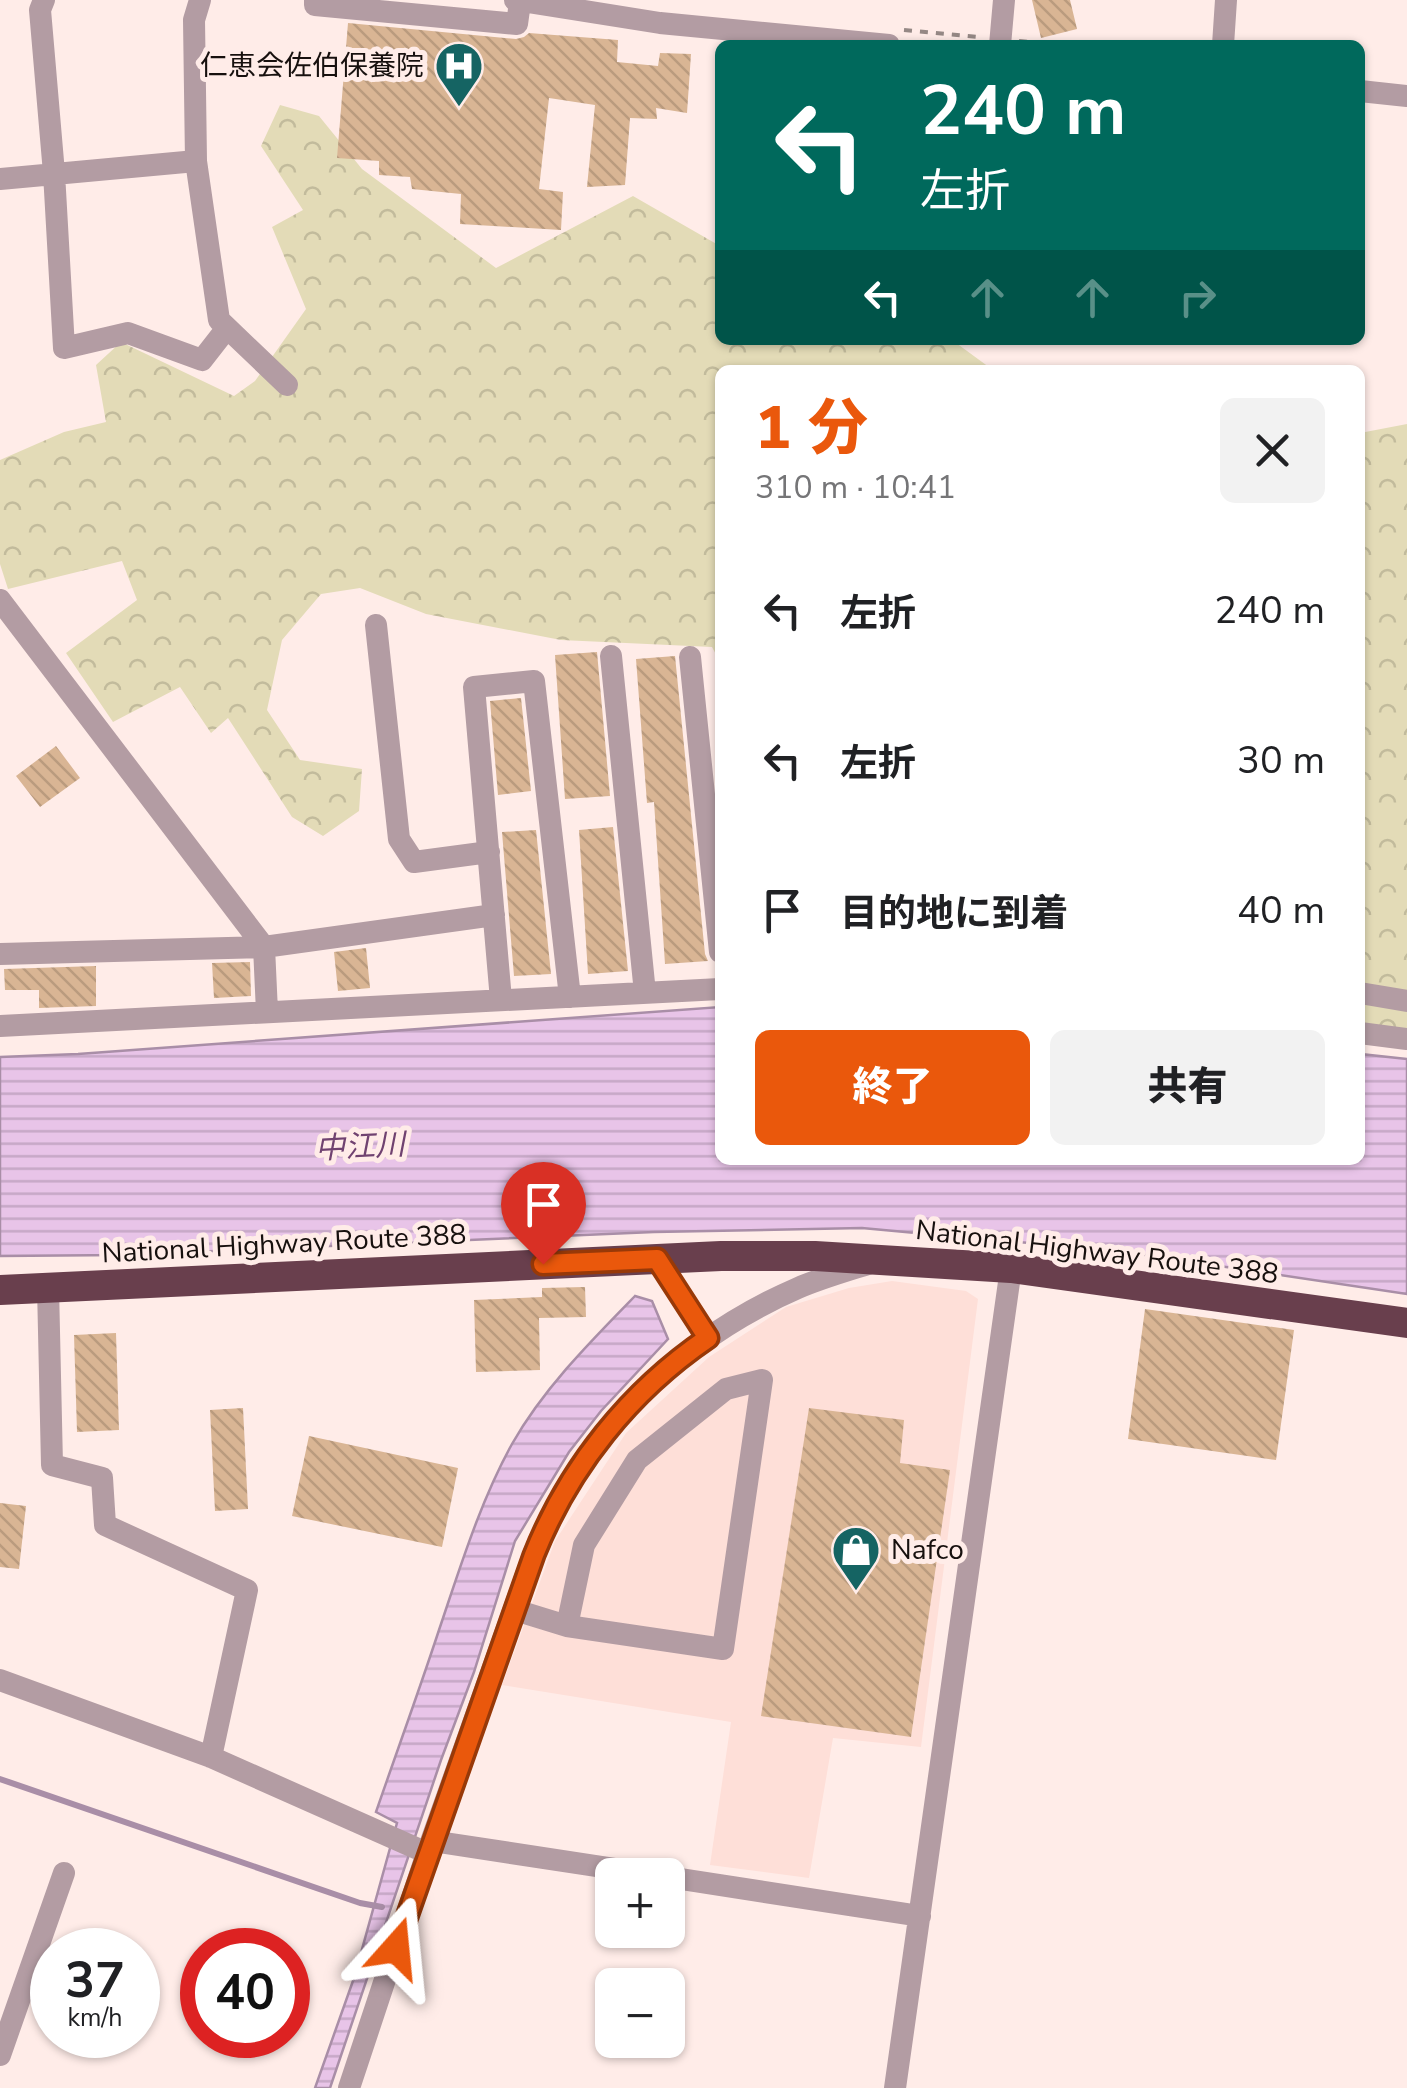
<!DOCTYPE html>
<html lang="ja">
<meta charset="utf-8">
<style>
:root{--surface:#fff;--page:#f2f2f2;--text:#202124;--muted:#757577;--accent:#ea580c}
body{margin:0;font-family:"Nunito Sans","Noto Sans JP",sans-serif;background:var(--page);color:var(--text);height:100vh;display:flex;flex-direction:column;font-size:38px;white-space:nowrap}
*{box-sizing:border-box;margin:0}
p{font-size:32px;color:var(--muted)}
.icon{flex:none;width:55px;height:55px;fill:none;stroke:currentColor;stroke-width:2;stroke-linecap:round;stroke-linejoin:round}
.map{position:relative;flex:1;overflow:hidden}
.side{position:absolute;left:715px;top:365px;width:650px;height:800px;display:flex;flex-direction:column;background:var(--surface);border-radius:15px;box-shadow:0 2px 8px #0004}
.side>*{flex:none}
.top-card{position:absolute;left:715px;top:40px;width:650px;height:305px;border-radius:15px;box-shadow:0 2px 8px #0004;background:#00695c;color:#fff;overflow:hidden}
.buttons{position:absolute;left:595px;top:1858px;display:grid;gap:20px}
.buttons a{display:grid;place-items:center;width:90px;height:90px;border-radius:15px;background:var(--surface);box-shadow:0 2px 8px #0004;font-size:50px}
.speed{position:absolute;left:30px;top:1928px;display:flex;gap:20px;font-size:50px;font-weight:700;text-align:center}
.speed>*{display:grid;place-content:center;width:130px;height:130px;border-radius:50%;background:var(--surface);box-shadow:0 2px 8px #0004;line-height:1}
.speed small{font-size:25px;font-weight:400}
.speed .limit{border:15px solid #d22;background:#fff;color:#111}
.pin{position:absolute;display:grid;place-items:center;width:85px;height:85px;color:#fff;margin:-102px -42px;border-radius:50% 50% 50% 0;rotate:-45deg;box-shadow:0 0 10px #0007}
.pin .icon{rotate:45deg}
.me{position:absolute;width:110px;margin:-55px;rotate:18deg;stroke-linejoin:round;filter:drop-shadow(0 0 8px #0008)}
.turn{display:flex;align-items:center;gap:35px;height:210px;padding:0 40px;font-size:45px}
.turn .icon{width:130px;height:130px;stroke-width:2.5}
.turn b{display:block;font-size:70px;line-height:85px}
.lanes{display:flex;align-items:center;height:95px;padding:0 40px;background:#0003;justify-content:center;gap:50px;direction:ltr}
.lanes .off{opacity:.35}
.round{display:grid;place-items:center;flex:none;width:105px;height:105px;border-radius:15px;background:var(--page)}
.overview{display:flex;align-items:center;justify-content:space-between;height:170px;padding:0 40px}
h1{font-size:60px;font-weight:800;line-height:75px;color:var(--accent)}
.button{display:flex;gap:20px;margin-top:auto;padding:20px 40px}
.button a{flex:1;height:115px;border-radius:15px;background:var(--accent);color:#fff;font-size:40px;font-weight:800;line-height:115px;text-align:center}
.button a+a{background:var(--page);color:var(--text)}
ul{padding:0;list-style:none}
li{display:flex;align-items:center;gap:30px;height:150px;padding:0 40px}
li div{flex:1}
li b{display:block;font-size:38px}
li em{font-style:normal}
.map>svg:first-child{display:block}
.built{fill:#fedfd8}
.forest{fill:url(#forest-crowns)}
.water{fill:url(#water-rules);stroke:#a98ea7;stroke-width:2.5}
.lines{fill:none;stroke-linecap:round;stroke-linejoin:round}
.stream{stroke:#a98ea7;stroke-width:6}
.building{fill:url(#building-back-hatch)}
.path{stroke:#958885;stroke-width:4;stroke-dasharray:8 8;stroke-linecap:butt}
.minor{stroke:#b39ca3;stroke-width:22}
.highway{stroke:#693f4d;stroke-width:30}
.route-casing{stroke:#983908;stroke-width:25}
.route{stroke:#ea580c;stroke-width:18}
.labels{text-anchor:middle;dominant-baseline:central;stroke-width:10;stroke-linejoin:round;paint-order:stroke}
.poi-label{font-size:28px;fill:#17100e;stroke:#ffece8;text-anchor:end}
.street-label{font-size:28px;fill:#17100e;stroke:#ffece8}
.water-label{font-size:30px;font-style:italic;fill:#704270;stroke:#ffece8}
</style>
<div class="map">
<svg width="1407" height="2088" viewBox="0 0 1407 2088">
<defs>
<pattern id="forest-crowns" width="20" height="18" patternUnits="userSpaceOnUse" patternTransform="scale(2.5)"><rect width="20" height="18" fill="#e3dbb7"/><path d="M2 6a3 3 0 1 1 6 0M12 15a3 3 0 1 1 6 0" fill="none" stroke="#c2bb9c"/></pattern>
<pattern id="water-rules" width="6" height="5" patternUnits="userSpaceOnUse" patternTransform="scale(2.5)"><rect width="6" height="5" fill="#e8c4e8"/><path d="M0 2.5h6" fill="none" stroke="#c6a7c6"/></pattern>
<pattern id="building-back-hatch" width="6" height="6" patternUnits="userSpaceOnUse" patternTransform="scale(2.5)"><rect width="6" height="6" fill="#d9b594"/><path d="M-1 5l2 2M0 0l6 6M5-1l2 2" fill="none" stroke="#ba9b7e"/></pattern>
</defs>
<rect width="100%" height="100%" fill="#ffece8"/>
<path class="built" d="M892,1281L966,1291L978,1299L921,1747L833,1738L809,1878L710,1865L731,1722L502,1685L555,1541L626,1433L709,1357L786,1307L849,1288Z"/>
<path class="forest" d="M280,105L319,116L362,169L496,268L633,196L720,246V340H952L993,370H720V662L712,647L561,640L426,614L360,588L321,594L282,640L267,710L300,760L362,769L359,811L323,836L292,817L228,718L211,733L180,687L113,722L66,653L137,600L122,561L8,589L0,564V460L64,432L106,422L96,365L121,342L234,396L255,381L306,309L272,227L303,210L261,146Z
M1407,424V1029L1360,1023V433Z"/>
<path class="water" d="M720,1007V1160H1360V1054L1407,1059V1294L1092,1247L1002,1241L862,1228L654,1232L122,1255L0,1256V1057L78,1054Z
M635,1296L652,1301L668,1339L601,1411L569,1452L515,1541L474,1672L441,1760L330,2088H315L354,1978L397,1823L376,1812C397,1751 419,1691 439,1630C460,1568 480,1502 512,1444C544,1388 590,1342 635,1296Z"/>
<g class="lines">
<path class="stream" d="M0,1779L360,1903L382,1907"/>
</g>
<path class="building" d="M1032,0H1070L1077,29L1041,38Z
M348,23L516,39L524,37L529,33L618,40L617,62L658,66L660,53L691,54L687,113L656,108L657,119L630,118L625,185L587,187L595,105L549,98L539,189L563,192L561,230L460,224L461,194L412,189L410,177L379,175V161L337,158Z
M597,652L610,796L565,799L555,655Z
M675,656L705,954L708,961L665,964L654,802L647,803L636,659Z
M521,698L531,791L498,795L490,701Z
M56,746L80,778L40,807L16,776Z
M613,827L628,971L588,974L579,830Z
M536,830L551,974L514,976L502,832Z
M366,948L370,988L338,991L334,952Z
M250,962L251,996L214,998L212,963Z
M96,966V1006L39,1008V990H5L4,969Z
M585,1287L586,1317L539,1318L540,1370L476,1372L474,1300L542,1297V1288Z
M1145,1309L1294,1330L1276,1460L1128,1439Z
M116,1333L119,1430L77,1432L74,1335Z
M243,1408L248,1509L215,1511L210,1410Z
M809,1408L904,1420L900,1463L950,1470L911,1737L761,1716Z
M309,1436L458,1468L442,1547L292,1516Z
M0,1503L26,1506L19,1569L0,1567Z"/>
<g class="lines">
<path class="path" d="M904,30L979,37
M1019,41L1057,45"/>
<path class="minor" d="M44,0L40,10L54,173L64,348L128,333L202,360L227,328
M200,0L194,20L196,161L219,320L287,385
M315,0V5L517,24L520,2
M515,0L660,23L889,45
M1000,45L1004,0
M1223,45L1226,0
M1360,91L1407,96
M0,179L196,161
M0,600L264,947L267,1012
M376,625L399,839L414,862L489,852
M611,656L645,993
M690,657L720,952
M0,954L264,947L494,915
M1360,993L1407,1001
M501,1000L474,687L534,681L570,997
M0,1026L720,989
M1360,1033L1407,1039
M657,1259L708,1338
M48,1287L52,1465L102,1478L105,1525L247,1590L211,1757
M515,1610L567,1626L584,1545L637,1460L726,1389L762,1380L723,1649L567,1626
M0,1680L211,1757L427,1853
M432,1841L655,1875
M668,1877L920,1916
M0,2055L64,1873
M349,2088L427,1853L533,1555C583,1435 678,1340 798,1288C821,1278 846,1271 871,1263
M895,2088L1011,1268"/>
<path class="highway" d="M0,1290L721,1256H815L1011,1268L1407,1323"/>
</g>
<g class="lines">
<g class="route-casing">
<path id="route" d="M396,1948L534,1555C569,1467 630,1391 708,1338L657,1259L543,1264"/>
</g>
<use href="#route" class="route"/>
</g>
<defs>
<g id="hospital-pin" transform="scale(2.5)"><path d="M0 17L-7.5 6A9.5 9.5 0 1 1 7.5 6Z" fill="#156463" stroke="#ffece8"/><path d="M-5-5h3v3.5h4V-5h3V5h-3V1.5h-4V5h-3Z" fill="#fff"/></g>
<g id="shop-pin" transform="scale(2.5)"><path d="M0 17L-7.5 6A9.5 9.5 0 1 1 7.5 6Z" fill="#156463" stroke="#ffece8"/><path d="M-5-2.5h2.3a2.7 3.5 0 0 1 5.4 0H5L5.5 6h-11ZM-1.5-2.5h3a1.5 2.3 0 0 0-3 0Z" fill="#fff"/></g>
</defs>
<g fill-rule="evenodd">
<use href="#hospital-pin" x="459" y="66"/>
<use href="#shop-pin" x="856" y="1550"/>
</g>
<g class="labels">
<g class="poi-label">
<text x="424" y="66">仁恵会佐伯保養院</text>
<text x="891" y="1550" text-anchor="start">Nafco</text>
</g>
<g class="street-label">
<text transform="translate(284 1244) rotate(-3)">National Highway Route 388</text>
<text transform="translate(1097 1252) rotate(7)">National Highway Route 388</text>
</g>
<g class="water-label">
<text transform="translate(360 1147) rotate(-3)">中江川</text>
</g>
</g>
</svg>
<div class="buttons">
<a>+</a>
<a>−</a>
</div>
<div class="speed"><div>37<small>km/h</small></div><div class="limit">40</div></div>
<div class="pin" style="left:543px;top:1264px;background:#d93025"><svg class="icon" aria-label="arrive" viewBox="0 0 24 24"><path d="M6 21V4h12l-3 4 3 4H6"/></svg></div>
<svg class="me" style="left:396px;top:1948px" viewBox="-20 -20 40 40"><path d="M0-17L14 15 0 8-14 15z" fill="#ea580c" stroke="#fff" stroke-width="4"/></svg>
<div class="top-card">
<div class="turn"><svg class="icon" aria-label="left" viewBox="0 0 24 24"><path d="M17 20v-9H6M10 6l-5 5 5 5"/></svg><div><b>240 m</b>左折</div></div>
<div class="lanes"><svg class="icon" aria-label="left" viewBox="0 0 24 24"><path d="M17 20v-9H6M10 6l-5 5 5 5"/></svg><svg class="icon off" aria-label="ahead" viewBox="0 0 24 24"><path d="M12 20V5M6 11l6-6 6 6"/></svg><svg class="icon off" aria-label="ahead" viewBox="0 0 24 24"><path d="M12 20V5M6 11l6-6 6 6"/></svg><svg class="icon off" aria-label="right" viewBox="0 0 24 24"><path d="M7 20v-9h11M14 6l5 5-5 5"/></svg></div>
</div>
<section class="side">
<div class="overview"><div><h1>1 分</h1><p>310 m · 10:41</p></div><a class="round"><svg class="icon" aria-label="close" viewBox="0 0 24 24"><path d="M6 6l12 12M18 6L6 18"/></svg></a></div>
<ul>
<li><svg class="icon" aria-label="left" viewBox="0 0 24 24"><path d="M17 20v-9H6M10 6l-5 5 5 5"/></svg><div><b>左折</b></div><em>240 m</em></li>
<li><svg class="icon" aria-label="left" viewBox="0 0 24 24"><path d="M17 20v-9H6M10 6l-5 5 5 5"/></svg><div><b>左折</b></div><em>30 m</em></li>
<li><svg class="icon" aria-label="arrive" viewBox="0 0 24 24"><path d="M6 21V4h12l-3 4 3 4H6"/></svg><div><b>目的地に到着</b></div><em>40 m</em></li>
</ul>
<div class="button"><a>終了</a><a>共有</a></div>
</section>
</div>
